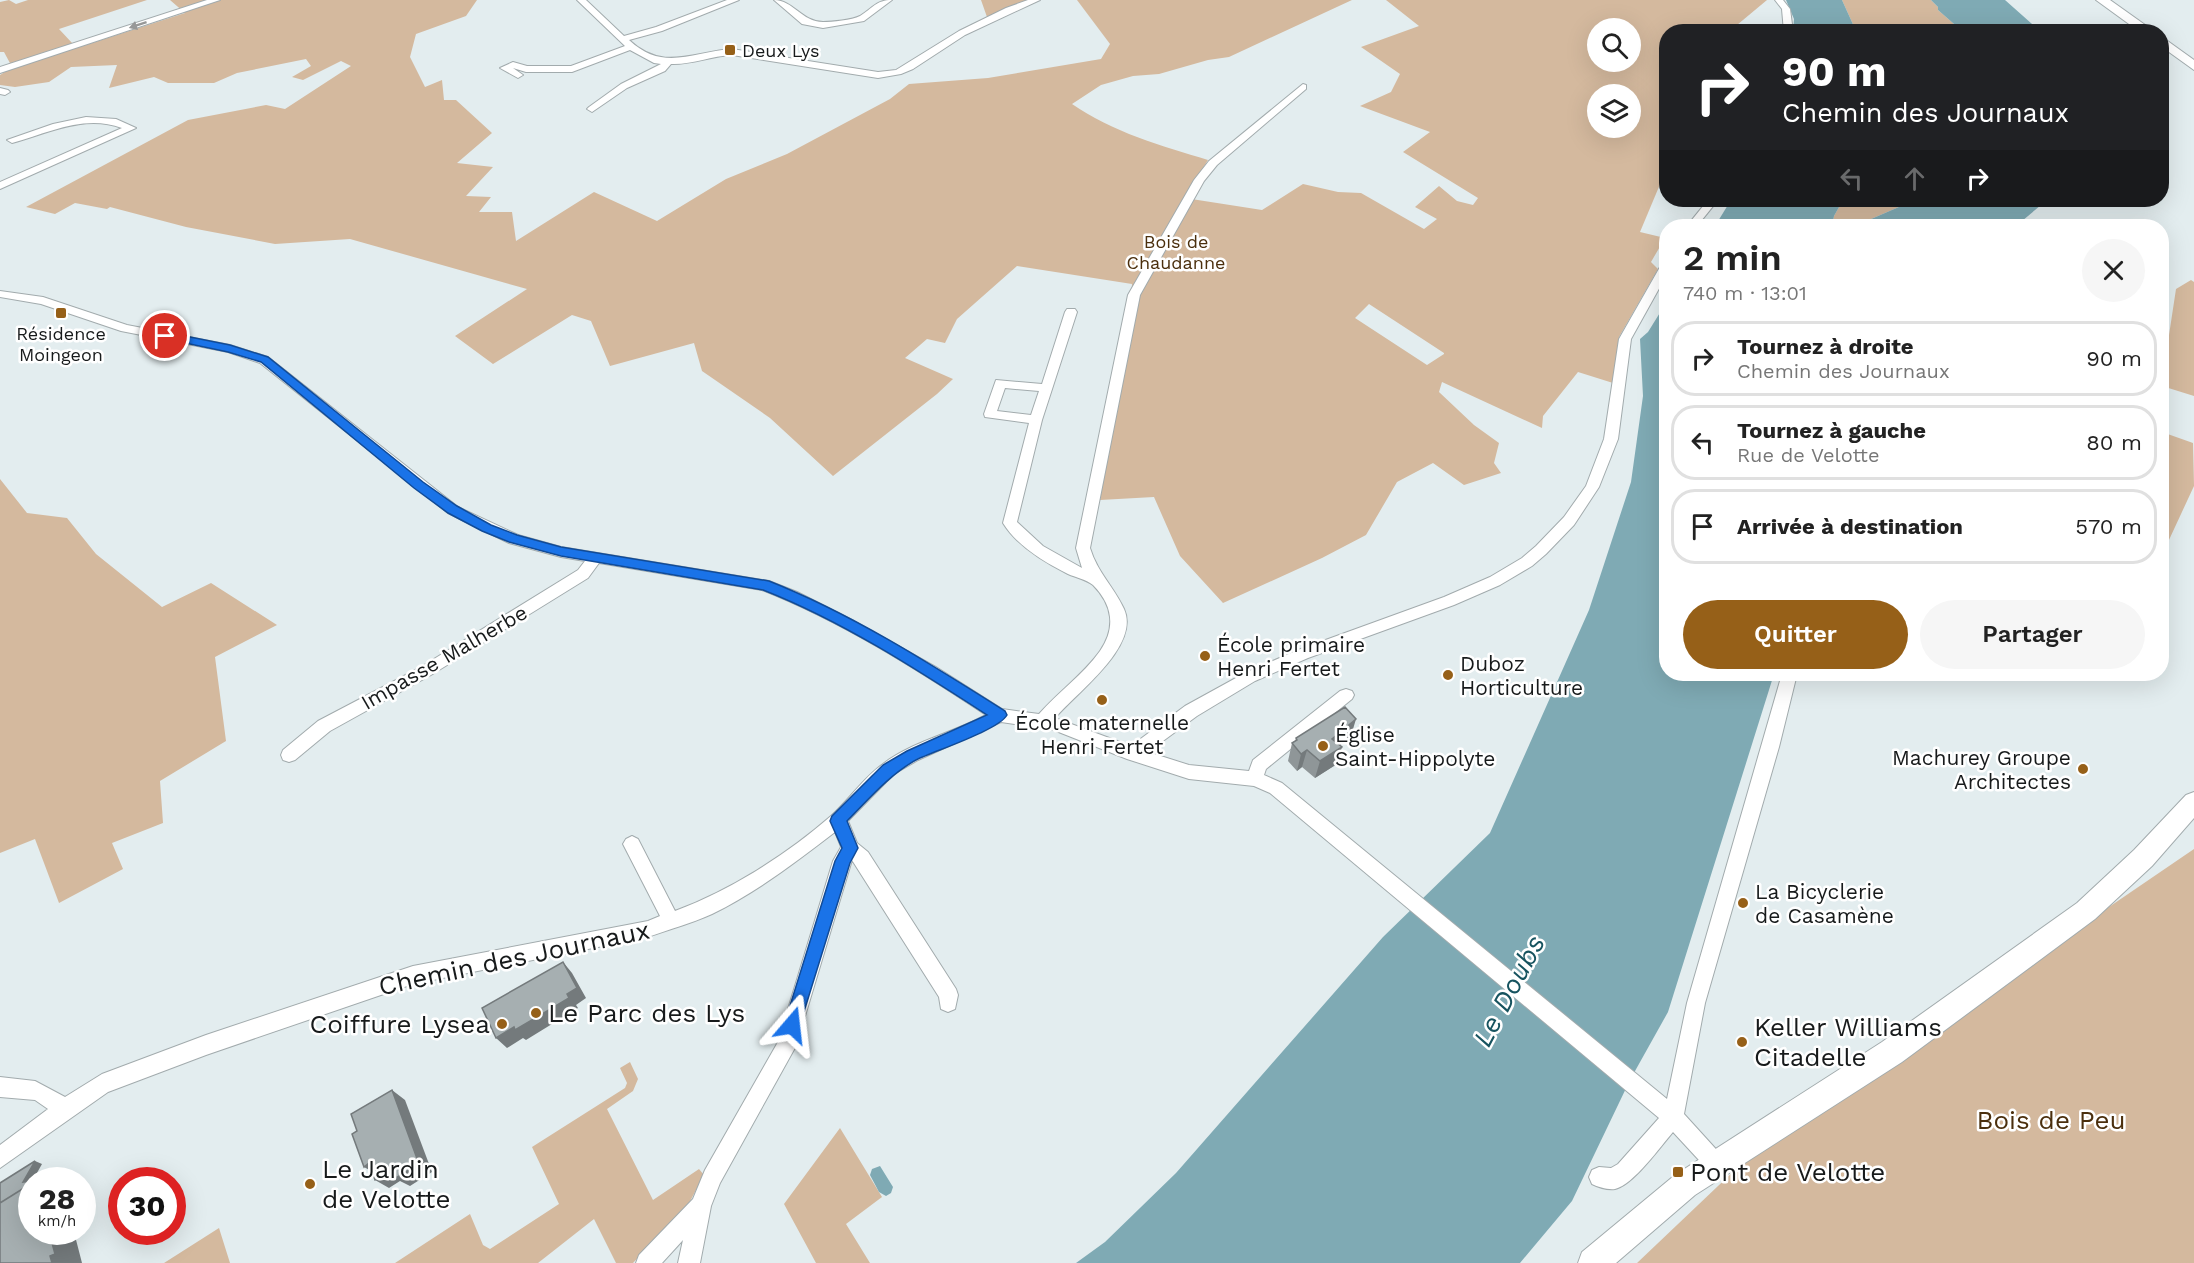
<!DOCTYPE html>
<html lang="fr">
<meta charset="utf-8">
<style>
:root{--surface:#fff;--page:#f6f6f6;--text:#222;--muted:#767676;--line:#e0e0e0;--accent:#966018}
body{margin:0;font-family:"Work Sans",sans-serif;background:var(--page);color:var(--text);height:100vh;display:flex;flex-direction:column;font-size:22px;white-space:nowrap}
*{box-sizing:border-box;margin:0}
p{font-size:20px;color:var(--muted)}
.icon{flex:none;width:33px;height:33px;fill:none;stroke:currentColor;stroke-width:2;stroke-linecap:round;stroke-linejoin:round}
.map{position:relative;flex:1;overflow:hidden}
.side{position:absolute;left:1659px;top:219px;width:510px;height:462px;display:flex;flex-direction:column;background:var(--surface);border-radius:24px;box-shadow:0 6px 24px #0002}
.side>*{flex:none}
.guide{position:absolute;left:1659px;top:24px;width:510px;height:183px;border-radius:24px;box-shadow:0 6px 24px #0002;background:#202124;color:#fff;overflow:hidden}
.buttons{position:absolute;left:1587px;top:18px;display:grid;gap:12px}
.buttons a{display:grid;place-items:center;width:54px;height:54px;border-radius:50%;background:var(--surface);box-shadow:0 6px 24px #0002;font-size:30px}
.speed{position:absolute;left:18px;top:1167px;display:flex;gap:12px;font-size:30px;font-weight:700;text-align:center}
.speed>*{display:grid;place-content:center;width:78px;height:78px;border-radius:50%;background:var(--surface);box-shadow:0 6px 24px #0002;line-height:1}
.speed small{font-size:15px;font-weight:400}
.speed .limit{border:9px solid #d22;background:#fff;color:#111}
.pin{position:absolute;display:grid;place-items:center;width:51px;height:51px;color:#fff;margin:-26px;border:3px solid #fff;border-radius:50%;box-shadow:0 2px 6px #0007}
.me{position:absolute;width:66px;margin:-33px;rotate:17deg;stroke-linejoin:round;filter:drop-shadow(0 0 4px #0008)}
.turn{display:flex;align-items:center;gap:21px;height:126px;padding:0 24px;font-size:27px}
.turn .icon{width:78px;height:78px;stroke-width:2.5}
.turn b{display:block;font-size:42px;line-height:51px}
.lanes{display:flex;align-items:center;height:57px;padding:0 24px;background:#0003;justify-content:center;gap:30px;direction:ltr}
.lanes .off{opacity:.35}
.round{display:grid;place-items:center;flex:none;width:63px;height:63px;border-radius:32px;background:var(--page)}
.summary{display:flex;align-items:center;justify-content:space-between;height:102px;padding:0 24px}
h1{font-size:36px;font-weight:600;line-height:45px}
.cta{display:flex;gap:12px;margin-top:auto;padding:12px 24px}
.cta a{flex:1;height:69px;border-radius:36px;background:var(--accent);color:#fff;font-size:24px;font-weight:600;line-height:69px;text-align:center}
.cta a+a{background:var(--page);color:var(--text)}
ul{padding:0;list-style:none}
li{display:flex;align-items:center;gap:18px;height:75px;margin:0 12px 9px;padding:0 12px;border:3px solid var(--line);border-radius:24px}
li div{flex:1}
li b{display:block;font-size:22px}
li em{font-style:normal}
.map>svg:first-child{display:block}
.green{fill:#d4b99e;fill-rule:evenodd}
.water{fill:#7faab4}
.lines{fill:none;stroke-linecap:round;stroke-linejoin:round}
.minor-casing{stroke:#a2abad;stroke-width:2}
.secondary-casing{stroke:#a2abad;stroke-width:2}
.minor{fill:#fff;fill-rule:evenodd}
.secondary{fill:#fff;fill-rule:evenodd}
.wall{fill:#8f9698}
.shaded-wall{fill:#747a7c}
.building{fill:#a6afb1;stroke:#747a7c;stroke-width:1.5}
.oneway{fill:#979898}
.route{fill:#1a73e8;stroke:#114b97;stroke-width:1.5}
.poi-dot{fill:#966018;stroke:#fff;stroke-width:2}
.labels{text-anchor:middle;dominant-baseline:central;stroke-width:5;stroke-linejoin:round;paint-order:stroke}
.far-poi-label{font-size:18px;fill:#171a1b;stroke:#fff;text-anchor:start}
.far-park-label{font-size:18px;fill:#4b2f0d;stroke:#fff}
.poi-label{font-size:21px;fill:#171a1b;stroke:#fff;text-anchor:start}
.street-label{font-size:21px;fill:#171a1b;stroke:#fff}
.near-street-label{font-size:26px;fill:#171a1b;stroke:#fff}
.near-poi-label{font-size:26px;fill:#171a1b;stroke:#fff;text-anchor:start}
.near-park-label{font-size:26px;fill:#4b2f0d;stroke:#fff}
.near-water-label{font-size:27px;font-style:italic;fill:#16535f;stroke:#fff}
</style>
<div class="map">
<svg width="2194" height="1263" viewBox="0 0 2194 1263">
<rect width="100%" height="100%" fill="#e3edef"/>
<path class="green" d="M9,0L16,4L28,0H147L59,29L73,44L11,65L4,52H0V2Z
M170,0H477L466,16L416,34L410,57L425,87L442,80L444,100H456L492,133L457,163L493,167L466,196L491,197L479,212H512L516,241L594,192L657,221L726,179L787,154L890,99L909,84L988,78L1101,59L1110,44L1077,0H1352L1229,57L1208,60L1159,74L1133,76L1101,85L1072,104C1112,132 1162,146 1208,160L1185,198L1262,210L1303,184L1338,192L1361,193L1424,229L1437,219L1415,207L1439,186L1457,201L1473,205L1478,198L1403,152L1430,132L1360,106L1391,92L1400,74L1361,47L1419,26L1386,0H1767L1737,25L1734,31L1666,32V170L1640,232L1665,238L1651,262L1658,269L1619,337L1613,383L1578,372L1543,416L1542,428L1442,382L1439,392L1474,425L1499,443L1494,463L1501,473L1464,485L1433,463L1397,482L1366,535L1322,558L1223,603L1180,556L1154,497L1100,500L1121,381L1128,352L1132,284L1017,266L957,319L945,343L927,339L905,358L953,379L937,394L833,476L770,418L702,371L694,343L610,366L591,321L572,315L493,364L455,336L527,289L350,239L275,244L186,227L110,207L107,209L75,203L55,214L26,207L188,120L266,105L285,109L351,66L341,61L303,80L292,77L311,66L306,59L237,73L214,83H168L154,77L109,88L117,65L71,67L49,82L15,87L0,85V75L8,70L185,13ZM1598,28H1630V62H1598ZM1598,94H1630V128H1598ZM1369,304L1444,353V354L1427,365L1355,318Z
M981,0H1031L987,17Z
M1842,0H1931L1938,7V10L1962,31H1856Z
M1843,200H1915L1855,226H1832L1834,216Z
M2191,280L2194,282V396L2162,386V368H2164L2176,289Z
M2162,432L2193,443L2194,486L2162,555Z
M0,479L27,513L67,518L96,554L162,607L211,583L277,625L215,657L226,741L160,781L163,823L112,843L123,869L59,903L35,839L0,853Z
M2194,849V1263H1637L1738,1167L2002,980Z
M630,1062L638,1079L633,1091L607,1109L653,1200L699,1169L704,1175L688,1205L633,1263H616L594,1219L538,1263H395L470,1214L483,1245L490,1249L559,1204L532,1147L625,1088L627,1083L620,1068Z
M840,1128L882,1197L846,1224L870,1263H816L784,1204Z
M219,1228L230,1263H164Z"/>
<path class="water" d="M1786,0H1842L1856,31H1793L1794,19Z
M1931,0H2005L2040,31H1962L1938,10V7Z
M1731,200H1843L1834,216L1832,226H1715Z
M1915,200H2047L2016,226H1855Z
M1666,303V674H1774L1668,1012L1630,1080L1572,1201L1520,1263H1076L1105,1242L1176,1173L1383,937L1490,833L1589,610L1631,482L1643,396L1640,339L1648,332Z
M880,1166L893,1187L891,1193L886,1196L879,1192L870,1175L872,1169Z"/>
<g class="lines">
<g class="minor-casing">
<path id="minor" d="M207,0H220L0,73V67Z
M577,0H586L624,36L656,27L727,0H739L662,31L629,40C663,72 692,52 732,49L878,72L896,70L959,31L1006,8L1028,0H1040L965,35L913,69L901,74L878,78L732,55C711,56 691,65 671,64L665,71L627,88L592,112L587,109L589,107L621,84L661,64L654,63L630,50L572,72H526L513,68L523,75L518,78L500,68L513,62L527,66H571L625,46Z
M774,0C793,0 802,22 823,22C832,22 852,20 860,16C873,8 876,0 892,0L864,21L823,28L802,24Z
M1775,0H1783L1790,9L1793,32H1784L1782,9Z
M1303,84L1306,85V89L1217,165L1204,181L1140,295L1090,548C1097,572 1114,587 1124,609C1141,646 1076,693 1055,718L1131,746L1185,706L1245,673L1298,650L1444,597L1490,577L1522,558L1536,546L1564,517L1586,486L1604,439L1619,339L1660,267L1666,264V276L1631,339L1618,439L1599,487L1574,525L1546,554L1532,566L1500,585L1454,605L1308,658L1255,681L1197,716L1148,752L1189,765L1249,771L1253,760L1340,691L1346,689L1352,691L1354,695L1352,699L1266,769L1264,775L1282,783L1667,1099L1687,1003L1782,674H1797L1779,747L1705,1003L1684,1114L1724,1158L1727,1165L1724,1172L1717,1175L1710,1172L1673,1132C1661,1146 1633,1185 1615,1189C1608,1190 1598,1187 1592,1184L1589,1177L1592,1170L1599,1167L1611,1168L1618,1164L1659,1118L1270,793L1254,786L1189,779L1127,759L1051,729L1001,722L918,760L894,774L848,821L857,843L868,852L956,989L958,995L955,1009L948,1012L941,1009L939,997L852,860L796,1046L720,1183L711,1206L700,1263H678L683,1240L662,1263H636L639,1255L693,1199L705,1170L778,1042L833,861L841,847L835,832C796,862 757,892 712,914C690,924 670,929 648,937L413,984L206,1055L108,1092L0,1168V1145L48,1109L35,1100L0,1097V1077L35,1081L65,1097L102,1074L206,1035L413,966L648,921L660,916L623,844L626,839L632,836L638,839L675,911C731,890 786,855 831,816C849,800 863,778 883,764C913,741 953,733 986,715C915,668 841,621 762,590L599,563L588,578L431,675L330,731L295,760L289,762L283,760L281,755L283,750L318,721L421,667L578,570L585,561L561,557L509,543L448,513L260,363L228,352L121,331L41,304L0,297V291L43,297L127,325L230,345L268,357L458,507L518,535L561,547L769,581L797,592L854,621L936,667L1002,709L1039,714C1058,692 1083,675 1100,651C1116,628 1113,605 1093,585C1087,580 1075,577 1068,574C1044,562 1017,546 1003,523L1029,423L985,417L984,414L996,380L1042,384L1065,312L1067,309H1075L1077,312L1042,420L1017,522L1043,546L1082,568L1076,548L1128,295L1194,180L1209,161ZM1005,388L1039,391L1031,415L997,411Z
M0,88L8,90L10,92L5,95L0,94Z
M86,117L116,119L136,128L0,189V182L122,128C84,114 49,133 12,143L7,140L53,124Z
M1708,200H1718L1697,226H1687Z"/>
</g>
<g class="secondary-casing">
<path id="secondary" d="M2096,0H2110L2155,32H2140Z
M2162,37L2194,60V70L2162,47Z
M2194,792V818L2152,866L2095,919L1902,1062L1695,1195L1616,1263H1578L1582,1252L1675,1175L1882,1042L2077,903L2134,850L2186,795Z"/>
</g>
<use href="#minor" class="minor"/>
<use href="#secondary" class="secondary"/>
</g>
<path class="wall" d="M1351,736L1340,745L1337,764L1315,778L1302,767L1297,771L1288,761L1292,743L1295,741L1296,738Z"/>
<path class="shaded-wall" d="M1356,719L1351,736L1327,756L1332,739Z
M1342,747L1337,764L1315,778L1320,761Z
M1307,750L1302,767L1297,771L1301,754Z
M563,962L572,973L586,998L576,1005L578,1008L526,1040L523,1038L507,1048L496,1038L567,994Z
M392,1090L405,1100L432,1172L410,1186L400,1181L389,1188L375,1180Z
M35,1161L42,1164L33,1180H32V1183L23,1182Z
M369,1163L378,1175L364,1167Z
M49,1232H74L82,1263H52L50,1256Z"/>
<path class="building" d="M1345,707L1356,719L1332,739L1342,747L1320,761L1307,750L1301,754L1292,743L1297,740L1296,738Z
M563,962L577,988L567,994L569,998L515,1030L514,1027L496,1038L482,1008Z
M392,1090L419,1164L396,1178L393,1169L375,1180L369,1163L364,1167L352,1134L357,1131L351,1114Z
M35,1161L23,1182L32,1181V1183L0,1203V1183Z
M32,1183V1232H49L55,1254L50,1256L52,1263H0V1203Z"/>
<defs><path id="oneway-solid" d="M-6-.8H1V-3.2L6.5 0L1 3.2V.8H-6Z" transform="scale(1.5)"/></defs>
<use class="oneway" href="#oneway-solid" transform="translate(138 25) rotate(162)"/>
<path class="route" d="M165,332L230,345L268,357L423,482L457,506L491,525L517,535L561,547L769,581C852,614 929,663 1005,711L1007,715C999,730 934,751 916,760C889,775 869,799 847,821L858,848L850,863L798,1031L792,1034L786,1031L784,1025L835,861L842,848L830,821L832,816L883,765L907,751L987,715C916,669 842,621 763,590L561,556L509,542L482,531L448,513L414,488L261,362L228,352L161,338V333Z"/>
<g class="poi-dot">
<rect x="724" y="44" width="12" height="12" rx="3"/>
<rect x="55" y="307" width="12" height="12" rx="3"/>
<circle cx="1205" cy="656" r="6"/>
<circle cx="1448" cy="675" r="6"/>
<circle cx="1102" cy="700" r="6"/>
<circle cx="1323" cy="746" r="6"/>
<circle cx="2083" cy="769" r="6"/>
<circle cx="1743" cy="903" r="6"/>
<circle cx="536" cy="1013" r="6"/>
<circle cx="502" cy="1024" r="6"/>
<circle cx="1742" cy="1042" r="6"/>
<rect x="1672" y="1166" width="12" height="12" rx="3"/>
<circle cx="310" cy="1184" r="6"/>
</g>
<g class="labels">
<g class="far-poi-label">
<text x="742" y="50">Deux Lys</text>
<text x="61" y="333" text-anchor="middle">Résidence<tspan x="61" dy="21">Moingeon</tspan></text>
</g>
<g class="far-park-label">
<text x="1176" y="241">Bois de<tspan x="1176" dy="21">Chaudanne</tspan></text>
</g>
<g class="poi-label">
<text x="1217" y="644">École primaire<tspan x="1217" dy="24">Henri Fertet</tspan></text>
<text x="1460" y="663">Duboz<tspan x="1460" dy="24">Horticulture</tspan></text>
<text x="1102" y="722" text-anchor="middle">École maternelle<tspan x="1102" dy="24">Henri Fertet</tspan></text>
<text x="1335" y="734">Église<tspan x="1335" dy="24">Saint-Hippolyte</tspan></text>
<text x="2071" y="757" text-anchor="end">Machurey Groupe<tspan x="2071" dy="24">Architectes</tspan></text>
<text x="1755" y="891">La Bicyclerie<tspan x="1755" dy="24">de Casamène</tspan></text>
</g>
<g class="street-label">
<text transform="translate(444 657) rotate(-30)">Impasse Malherbe</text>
</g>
<g class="near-street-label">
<text transform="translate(514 958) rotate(-12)">Chemin des Journaux</text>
</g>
<g class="near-poi-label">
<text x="548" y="1013">Le Parc des Lys</text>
<text x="490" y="1024" text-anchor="end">Coiffure Lysea</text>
<text x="1754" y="1027">Keller Williams<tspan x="1754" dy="30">Citadelle</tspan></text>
<text x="322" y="1169">Le Jardin<tspan x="322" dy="30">de Velotte</tspan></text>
<text x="1690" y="1172">Pont de Velotte</text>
</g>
<g class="near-park-label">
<text x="2051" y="1120">Bois de Peu</text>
</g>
<g class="near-water-label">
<text transform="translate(1509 991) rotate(-62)">Le Doubs</text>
</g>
</g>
</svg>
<div class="buttons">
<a><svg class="icon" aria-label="search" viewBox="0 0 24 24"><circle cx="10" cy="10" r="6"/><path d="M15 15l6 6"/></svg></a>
<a><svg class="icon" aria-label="layers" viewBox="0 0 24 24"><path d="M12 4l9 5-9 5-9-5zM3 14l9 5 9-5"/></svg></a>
</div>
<div class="speed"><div>28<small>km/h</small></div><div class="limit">30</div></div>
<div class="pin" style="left:165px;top:336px;background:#d93025"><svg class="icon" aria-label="arrive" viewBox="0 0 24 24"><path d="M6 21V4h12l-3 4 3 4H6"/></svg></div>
<svg class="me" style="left:792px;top:1025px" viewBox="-20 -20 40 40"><path d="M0-17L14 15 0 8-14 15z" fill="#1a73e8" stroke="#fff" stroke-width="4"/></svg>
<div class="guide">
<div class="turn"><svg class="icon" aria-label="right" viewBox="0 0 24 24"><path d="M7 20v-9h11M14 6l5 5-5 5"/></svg><div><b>90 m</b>Chemin des Journaux</div></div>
<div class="lanes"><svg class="icon off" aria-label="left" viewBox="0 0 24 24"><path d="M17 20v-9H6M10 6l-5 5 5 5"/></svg><svg class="icon off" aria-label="ahead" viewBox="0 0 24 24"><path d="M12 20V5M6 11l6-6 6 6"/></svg><svg class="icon" aria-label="right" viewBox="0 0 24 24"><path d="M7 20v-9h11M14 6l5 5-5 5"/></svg></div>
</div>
<section class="side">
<div class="summary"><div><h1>2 min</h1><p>740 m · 13:01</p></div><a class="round"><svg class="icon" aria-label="close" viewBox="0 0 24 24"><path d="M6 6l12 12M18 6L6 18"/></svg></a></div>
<ul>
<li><svg class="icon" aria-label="right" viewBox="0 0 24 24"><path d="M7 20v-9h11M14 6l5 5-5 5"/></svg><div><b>Tournez à droite</b><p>Chemin des Journaux</p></div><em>90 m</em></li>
<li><svg class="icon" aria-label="left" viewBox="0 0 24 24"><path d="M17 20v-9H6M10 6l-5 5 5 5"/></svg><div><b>Tournez à gauche</b><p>Rue de Velotte</p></div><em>80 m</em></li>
<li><svg class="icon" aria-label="arrive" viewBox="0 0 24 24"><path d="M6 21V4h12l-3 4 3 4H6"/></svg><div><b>Arrivée à destination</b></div><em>570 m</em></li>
</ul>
<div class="cta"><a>Quitter</a><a>Partager</a></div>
</section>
</div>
